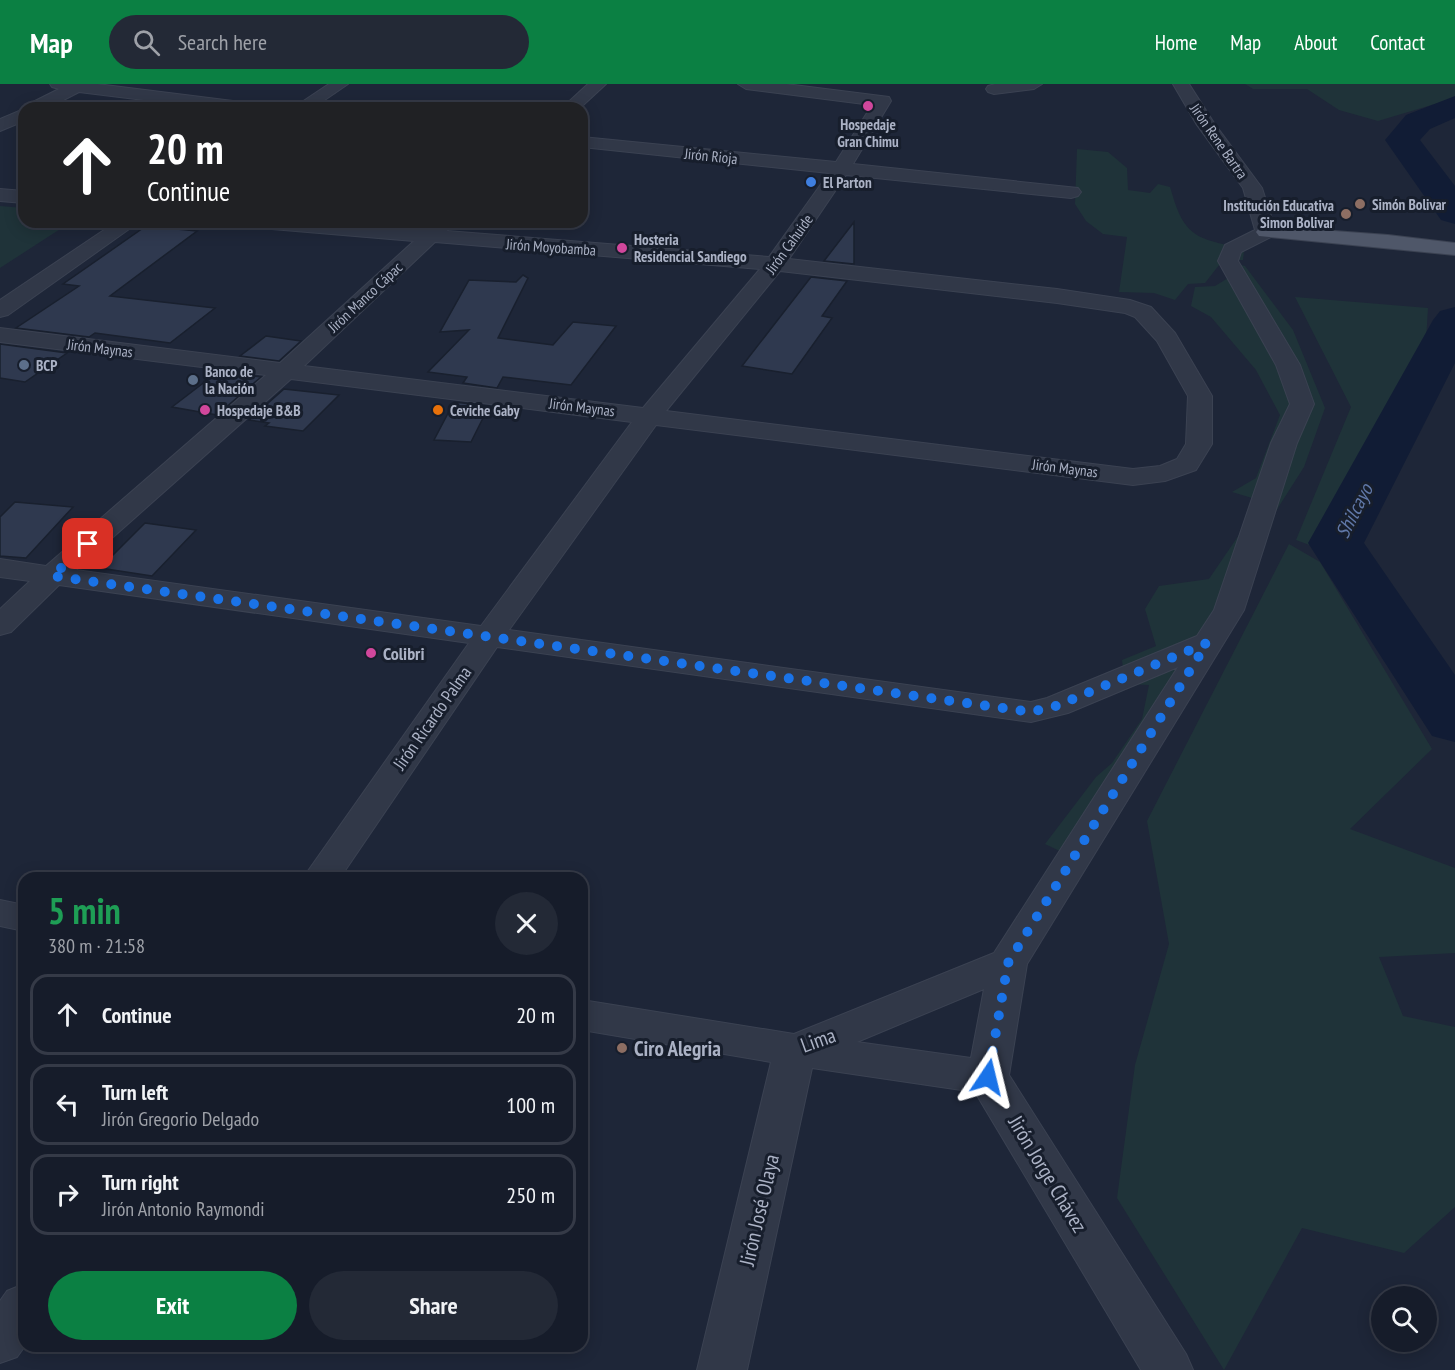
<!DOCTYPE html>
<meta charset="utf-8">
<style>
:root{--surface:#161c2a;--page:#232936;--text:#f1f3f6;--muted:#9ea1a8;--line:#353a47;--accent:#0b8043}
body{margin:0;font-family:"PT Sans Narrow",sans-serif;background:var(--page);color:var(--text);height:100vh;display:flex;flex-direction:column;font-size:22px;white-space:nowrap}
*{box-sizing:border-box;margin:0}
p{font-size:20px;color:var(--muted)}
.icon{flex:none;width:33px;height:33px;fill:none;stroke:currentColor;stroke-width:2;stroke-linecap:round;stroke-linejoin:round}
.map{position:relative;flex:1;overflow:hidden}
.panel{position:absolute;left:18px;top:788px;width:570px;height:480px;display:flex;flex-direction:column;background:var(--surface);border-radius:18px;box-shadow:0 3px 15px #0003,0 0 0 2px var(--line)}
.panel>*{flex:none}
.guide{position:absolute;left:18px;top:18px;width:570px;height:126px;border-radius:18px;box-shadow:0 3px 15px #0003,0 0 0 2px var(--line);background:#202124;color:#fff;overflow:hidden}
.buttons{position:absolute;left:1371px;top:1202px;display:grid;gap:12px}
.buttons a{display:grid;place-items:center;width:66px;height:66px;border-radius:50%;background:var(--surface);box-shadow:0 3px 15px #0003,0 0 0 2px var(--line);font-size:30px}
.pin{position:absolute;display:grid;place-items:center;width:51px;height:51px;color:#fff;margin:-26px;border-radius:12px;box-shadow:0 3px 9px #0006}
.me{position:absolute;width:66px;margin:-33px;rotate:10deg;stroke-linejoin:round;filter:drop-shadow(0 0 4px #0008)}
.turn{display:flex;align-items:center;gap:21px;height:126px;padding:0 30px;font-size:27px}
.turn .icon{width:78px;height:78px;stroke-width:2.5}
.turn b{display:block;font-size:42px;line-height:51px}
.round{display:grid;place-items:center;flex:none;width:63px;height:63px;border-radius:32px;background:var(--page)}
.head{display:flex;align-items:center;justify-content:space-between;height:102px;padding:0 30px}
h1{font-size:36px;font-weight:700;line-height:45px;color:#1e9e55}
.primary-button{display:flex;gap:12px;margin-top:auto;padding:12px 30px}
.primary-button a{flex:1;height:69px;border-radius:36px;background:var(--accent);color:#fff;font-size:24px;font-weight:700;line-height:69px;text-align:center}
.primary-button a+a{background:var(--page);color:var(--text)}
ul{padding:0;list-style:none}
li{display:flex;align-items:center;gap:18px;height:81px;margin:0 12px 9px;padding:0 18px;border:3px solid var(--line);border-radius:18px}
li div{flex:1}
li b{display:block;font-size:22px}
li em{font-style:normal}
header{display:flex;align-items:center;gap:36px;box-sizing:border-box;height:84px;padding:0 30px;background:var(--accent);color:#fff}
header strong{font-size:28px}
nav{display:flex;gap:33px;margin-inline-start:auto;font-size:21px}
.search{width:420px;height:54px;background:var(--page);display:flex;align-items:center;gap:15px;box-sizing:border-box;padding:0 21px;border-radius:33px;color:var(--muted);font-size:22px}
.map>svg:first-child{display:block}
.green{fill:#1f3339}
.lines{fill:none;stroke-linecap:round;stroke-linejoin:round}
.river{fill:#111c35;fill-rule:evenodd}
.building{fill:#2f394f;stroke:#19202e;stroke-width:1.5}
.minor-casing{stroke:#3b4252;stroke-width:2}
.major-casing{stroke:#3b4252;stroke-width:2}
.minor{fill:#313848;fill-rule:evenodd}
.major{fill:#4f5769;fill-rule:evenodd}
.route{stroke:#1a73e8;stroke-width:10;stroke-dasharray:0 18}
.hotel-dot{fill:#d1479c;stroke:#171e2c;stroke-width:2}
.shop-dot{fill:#3f7fe0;stroke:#171e2c;stroke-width:2}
.education-dot{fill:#8d6e63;stroke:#171e2c;stroke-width:2}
.service-dot{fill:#5c6f8a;stroke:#171e2c;stroke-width:2}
.food-dot{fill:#e8710a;stroke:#171e2c;stroke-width:2}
.labels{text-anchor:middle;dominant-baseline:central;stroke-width:6;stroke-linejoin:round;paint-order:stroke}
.far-poi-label{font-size:15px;font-weight:bold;fill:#abb2c5;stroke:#171e2c;text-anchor:start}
.far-street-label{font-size:15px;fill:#abb2c5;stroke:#171e2c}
.poi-label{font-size:18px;font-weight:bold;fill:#abb2c5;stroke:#171e2c;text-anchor:start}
.street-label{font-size:18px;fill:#abb2c5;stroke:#171e2c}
.water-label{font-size:20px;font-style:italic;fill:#6078a8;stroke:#171e2c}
.near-street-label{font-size:21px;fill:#abb2c5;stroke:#171e2c}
.near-poi-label{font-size:21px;font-weight:bold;fill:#abb2c5;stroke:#171e2c;text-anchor:start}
</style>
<header>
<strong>Map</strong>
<div class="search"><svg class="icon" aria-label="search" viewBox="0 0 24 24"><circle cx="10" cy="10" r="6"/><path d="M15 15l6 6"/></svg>Search here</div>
<nav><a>Home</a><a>Map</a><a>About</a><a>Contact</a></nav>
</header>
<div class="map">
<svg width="1455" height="1286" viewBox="0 0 1455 1286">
<rect width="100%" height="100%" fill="#1e2638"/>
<path class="green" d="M1245,0H1455V14L1378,37L1339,26L1307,5H1253Z
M1077,65L1108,68L1127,84L1128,106L1150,109L1158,100L1170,103C1176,122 1181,145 1203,154C1216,160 1231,160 1244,167L1243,176H1223L1205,199L1188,200L1175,216L1154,209L1119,208L1127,153L1103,150L1086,137L1075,120Z
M0,122L24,124V138H71L0,184Z
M1233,179L1245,182L1293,246L1325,324L1304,383L1241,482L1149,644L1064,769L1045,760L1096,693L1112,679L1142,635L1149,601L1125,600L1122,576L1156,562L1145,525L1159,502L1209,495L1262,417L1232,408L1256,394L1280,331L1256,286L1211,233L1191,222L1195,203L1215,202L1233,191Z
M1295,213L1428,224L1426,257L1354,385L1323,466L1296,456L1351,323Z
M1289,460L1320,478L1432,665L1350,745L1455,784V869L1379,873L1403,932L1455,943V1123L1404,1169L1302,1144L1224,1286L1117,1114L1135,981L1169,860L1147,737Z"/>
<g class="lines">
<path class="river" d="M1455,12V34L1430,45L1420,56L1455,102V140L1441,136L1385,56L1406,31Z
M1455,223V279L1364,459L1455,591V658L1432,652L1308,459L1433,236L1440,227Z"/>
</g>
<path class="building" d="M854,138V180L824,177Z
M146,142L197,147L110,212L215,224L170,259L95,249L89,253L16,244L79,202L63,200Z
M523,191L528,194L498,254L553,261L573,238L616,242L571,301L503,293L497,304L463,299L467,293L428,288L469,246L440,248L469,196L516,198Z
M811,193L847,197L822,232L832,234L792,290L742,282Z
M266,252L301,257L279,277L240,272Z
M0,260L67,269L25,298L0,294Z
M219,287L261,293L217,331L172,323Z
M284,305L339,311L303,347L265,342L269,339L249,336Z
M454,318L489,322L471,358L434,356Z
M15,418L73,423L26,474L0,472V433Z
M145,439L196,446L152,492L100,484Z"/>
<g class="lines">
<g class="minor-casing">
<path id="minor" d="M50,0H97L249,19L255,20L257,24H209L79,8L48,24H27L29,20L59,5L52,3Z
M329,0H348L313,24H293Z
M588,0H606L580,24H562Z
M738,0H786L889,13L891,17L853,80L1078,104L1081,108L1078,112L1071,114L846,91L789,175L1057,205L1130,216L1151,223L1175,249L1212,312V360L1196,386L1165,397L1133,401L656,341L509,546L1031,618L1047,614L1197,552L1214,526L1271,359L1290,320L1276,281L1218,177L1225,161L1255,146L1243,104L1197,41L1173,0H1189L1214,39L1262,104L1276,148L1273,152L1241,168L1238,177L1300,281L1314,320L1297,359L1244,526L1027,880L1009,991L1186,1270L1193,1286H1141L975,1008L812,984L747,1286H697L771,978L582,946V916L794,950L994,869L1178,583L1068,629L1031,638L497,563L340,794H303L469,559L59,501L11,548L0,551V525L30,497L0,493V475L46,482L266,291L0,258V244L280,279L414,157L260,144L253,142L250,138H334L426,145C433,139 437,137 446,140L449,144L447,147L769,173L829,89L582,63V53L836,78L872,21L746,5ZM435,158L760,185L643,324L304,282ZM780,187L1057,219L1125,229L1135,233L1157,257L1188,312L1186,360L1177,375L1160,382L1133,385L666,327ZM291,295L632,338L481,542L76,486ZM984,905L971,974L857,958Z
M995,0H1042L1034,5L994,10L988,8L986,5L988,2Z
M24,25V37L0,47V35Z
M0,105L24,107V119L0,117Z
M116,138H139L8,231L0,233V216Z
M0,816L24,821V847L0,842Z
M24,1200L25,1262L17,1273L0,1279V1217L7,1207Z"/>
</g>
<g class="major-casing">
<path id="major" d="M1266,142L1388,151L1455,159V171L1259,152L1256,148L1259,144Z"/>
</g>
<use href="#minor" class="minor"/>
<use href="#major" class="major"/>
</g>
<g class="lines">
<path class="route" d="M88,460L52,492L1031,628L1056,622L1207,559L1008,879L988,993"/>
</g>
<g class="hotel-dot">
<circle cx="868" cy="22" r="6"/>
<circle cx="622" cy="164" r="6"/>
<circle cx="205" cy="326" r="6"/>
<circle cx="371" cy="569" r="6"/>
</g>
<circle class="shop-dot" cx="811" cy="98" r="6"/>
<g class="education-dot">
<circle cx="1360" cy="120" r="6"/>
<circle cx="1346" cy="130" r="6"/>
<circle cx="622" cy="964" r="6"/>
</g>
<g class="service-dot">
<circle cx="24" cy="281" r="6"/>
<circle cx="193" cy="296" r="6"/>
</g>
<circle class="food-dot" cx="438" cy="326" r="6"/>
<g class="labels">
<g class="far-poi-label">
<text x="868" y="40" text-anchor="middle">Hospedaje<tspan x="868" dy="17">Gran Chimu</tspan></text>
<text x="823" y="98">El Parton</text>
<text x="1372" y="120">Simón Bolivar</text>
<text x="1334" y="121" text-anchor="end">Institución Educativa<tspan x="1334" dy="17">Simon Bolivar</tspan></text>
<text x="634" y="155">Hosteria<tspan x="634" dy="17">Residencial Sandiego</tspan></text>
<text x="36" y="281">BCP</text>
<text x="205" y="287">Banco de<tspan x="205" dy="17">la Nación</tspan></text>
<text x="217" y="326">Hospedaje B&amp;B</text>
<text x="450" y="326">Ceviche Gaby</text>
</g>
<g class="far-street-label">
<text transform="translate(1219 57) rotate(55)">Jirón Rene Bartra</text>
<text transform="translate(711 72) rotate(6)">Jirón Rioja</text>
<text transform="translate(789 160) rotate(-54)">Jirón Cahuide</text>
<text transform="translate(551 163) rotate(4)">Jirón Moyobamba</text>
<text transform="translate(365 213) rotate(-43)">Jirón Manco Cápac</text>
<text transform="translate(100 264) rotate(7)">Jirón Maynas</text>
<text transform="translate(582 323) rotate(7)">Jirón Maynas</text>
<text transform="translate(1065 384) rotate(7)">Jirón Maynas</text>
</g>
<g class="poi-label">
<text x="383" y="569">Colibri</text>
</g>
<g class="street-label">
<text transform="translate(432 634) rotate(-55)">Jirón Ricardo Palma</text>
</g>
<g class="water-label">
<text transform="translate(1354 427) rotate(-63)">Shilcayo</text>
</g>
<g class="near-street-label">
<text transform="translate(818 956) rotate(-20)">Lima</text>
<text transform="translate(1048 1090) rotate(59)">Jirón Jorge Chávez</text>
<text transform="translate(759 1126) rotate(-77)">Jirón José Olaya</text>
</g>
<g class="near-poi-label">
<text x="634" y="964">Ciro Alegria</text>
</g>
</g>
</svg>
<div class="buttons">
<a><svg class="icon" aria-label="search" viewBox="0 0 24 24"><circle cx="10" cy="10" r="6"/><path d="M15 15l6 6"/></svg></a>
</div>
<div class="pin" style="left:88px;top:460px;background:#d93025"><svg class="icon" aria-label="arrive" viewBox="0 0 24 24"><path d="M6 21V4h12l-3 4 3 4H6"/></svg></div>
<svg class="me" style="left:988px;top:993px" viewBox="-20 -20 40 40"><path d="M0-17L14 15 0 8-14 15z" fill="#1a73e8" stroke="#fff" stroke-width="4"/></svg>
<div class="guide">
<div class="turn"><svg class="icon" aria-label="ahead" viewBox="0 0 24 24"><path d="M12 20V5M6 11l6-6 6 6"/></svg><div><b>20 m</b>Continue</div></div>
</div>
<section class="panel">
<div class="head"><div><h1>5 min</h1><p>380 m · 21:58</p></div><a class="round"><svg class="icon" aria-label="close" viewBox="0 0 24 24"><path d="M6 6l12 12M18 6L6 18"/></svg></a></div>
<ul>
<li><svg class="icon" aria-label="ahead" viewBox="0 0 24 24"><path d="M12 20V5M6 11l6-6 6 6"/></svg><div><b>Continue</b></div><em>20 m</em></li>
<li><svg class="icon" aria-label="left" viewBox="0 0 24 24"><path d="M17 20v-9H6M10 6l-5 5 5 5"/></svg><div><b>Turn left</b><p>Jirón Gregorio Delgado</p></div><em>100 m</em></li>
<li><svg class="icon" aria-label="right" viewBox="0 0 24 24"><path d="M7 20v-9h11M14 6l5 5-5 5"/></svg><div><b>Turn right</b><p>Jirón Antonio Raymondi</p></div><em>250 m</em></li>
</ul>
<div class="primary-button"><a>Exit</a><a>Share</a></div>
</section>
</div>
